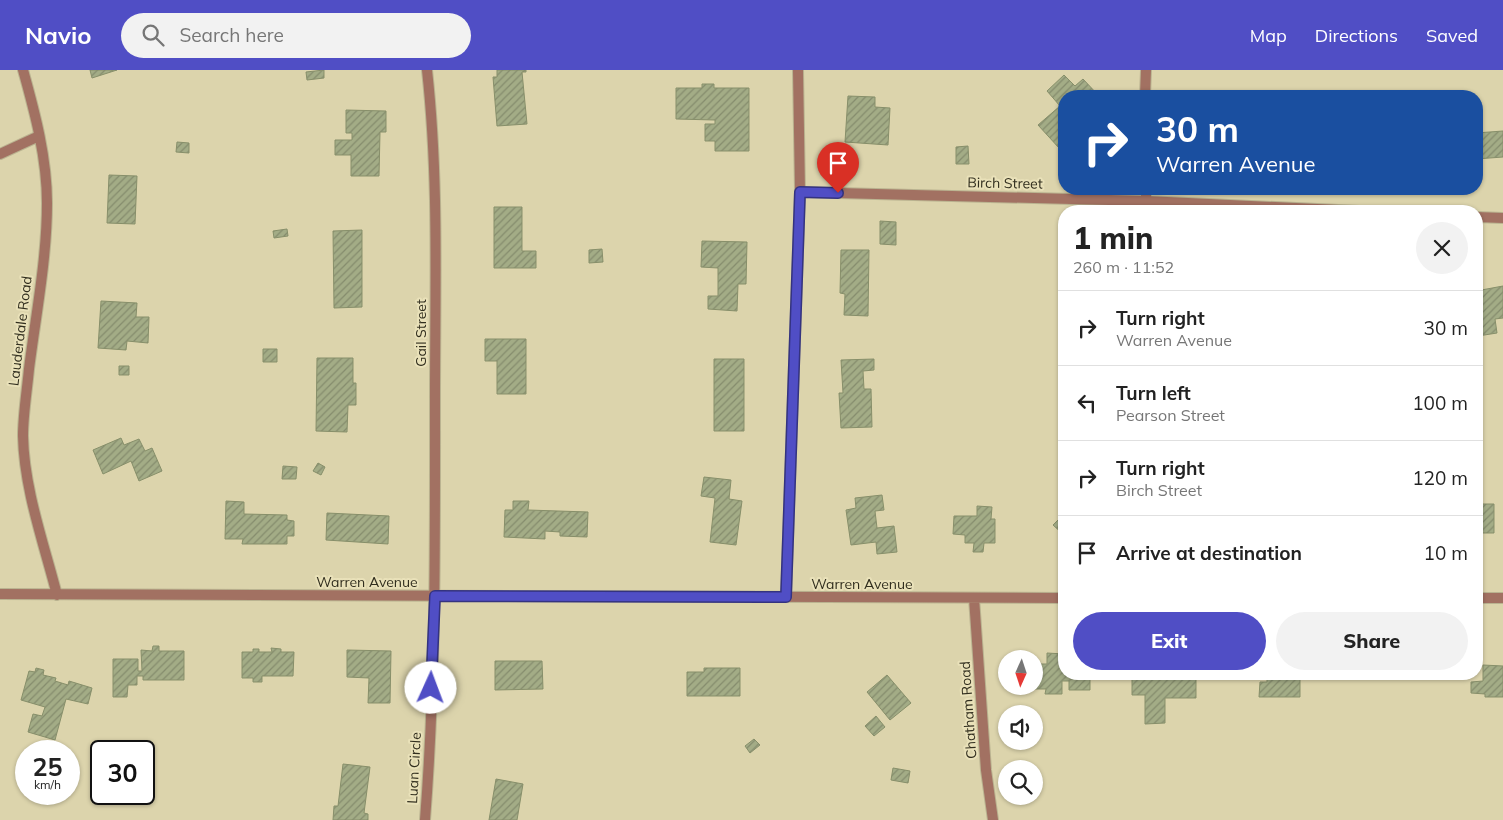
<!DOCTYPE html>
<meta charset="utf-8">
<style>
:root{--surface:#fff;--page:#f2f2f2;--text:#222;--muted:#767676;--line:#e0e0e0;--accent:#504ec5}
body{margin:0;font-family:Mulish,sans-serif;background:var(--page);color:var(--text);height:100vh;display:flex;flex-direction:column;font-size:19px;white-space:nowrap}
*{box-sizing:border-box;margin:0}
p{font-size:16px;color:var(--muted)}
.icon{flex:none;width:28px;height:28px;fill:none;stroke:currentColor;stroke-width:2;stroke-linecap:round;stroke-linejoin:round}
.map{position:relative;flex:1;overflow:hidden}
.panel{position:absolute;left:1058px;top:135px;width:425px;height:475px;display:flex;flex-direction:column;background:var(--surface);border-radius:20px;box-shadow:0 1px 4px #0004}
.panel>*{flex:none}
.guide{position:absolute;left:1058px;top:20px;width:425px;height:105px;border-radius:20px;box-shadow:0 1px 4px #0004;background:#1a4fa0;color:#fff;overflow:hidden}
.needle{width:32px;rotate:183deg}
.tools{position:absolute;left:998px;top:580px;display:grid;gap:10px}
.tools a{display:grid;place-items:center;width:45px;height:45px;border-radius:50%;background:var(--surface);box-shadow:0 1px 4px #0004;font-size:25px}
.speed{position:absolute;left:15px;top:670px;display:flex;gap:10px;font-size:25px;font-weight:700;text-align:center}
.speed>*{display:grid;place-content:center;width:65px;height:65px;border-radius:50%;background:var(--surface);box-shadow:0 1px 4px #0004;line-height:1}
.speed small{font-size:12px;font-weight:400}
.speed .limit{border:2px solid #111;border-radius:8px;background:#fff;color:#111}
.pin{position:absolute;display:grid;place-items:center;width:42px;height:42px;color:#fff;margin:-51px -21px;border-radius:50% 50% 50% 0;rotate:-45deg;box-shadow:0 0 5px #0007}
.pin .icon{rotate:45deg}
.me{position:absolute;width:55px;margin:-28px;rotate:2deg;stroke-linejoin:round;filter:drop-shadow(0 0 4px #0008)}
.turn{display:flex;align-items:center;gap:18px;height:105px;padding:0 15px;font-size:22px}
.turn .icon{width:65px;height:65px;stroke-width:2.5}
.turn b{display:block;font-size:35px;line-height:42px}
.round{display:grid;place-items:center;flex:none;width:52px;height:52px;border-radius:26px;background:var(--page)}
.overview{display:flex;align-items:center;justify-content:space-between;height:85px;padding:0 15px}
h1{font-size:30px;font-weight:800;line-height:38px}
.button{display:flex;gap:10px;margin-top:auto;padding:10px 15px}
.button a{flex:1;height:58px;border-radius:30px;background:var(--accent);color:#fff;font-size:20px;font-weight:800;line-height:58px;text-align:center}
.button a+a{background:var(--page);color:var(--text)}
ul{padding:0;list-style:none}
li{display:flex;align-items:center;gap:15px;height:75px;padding:0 15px;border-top:1px solid var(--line)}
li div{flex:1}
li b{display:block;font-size:19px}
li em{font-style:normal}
header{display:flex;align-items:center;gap:30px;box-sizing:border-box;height:70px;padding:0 25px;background:var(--accent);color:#fff}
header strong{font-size:24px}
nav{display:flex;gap:28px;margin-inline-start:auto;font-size:18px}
.search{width:350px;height:45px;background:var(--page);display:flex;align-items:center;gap:12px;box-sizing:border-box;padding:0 18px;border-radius:28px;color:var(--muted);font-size:19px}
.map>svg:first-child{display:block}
.building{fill:url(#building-hatch);stroke:#878f6a}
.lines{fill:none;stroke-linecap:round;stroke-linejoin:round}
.street-casing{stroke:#bab390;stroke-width:12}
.street{stroke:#a27162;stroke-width:10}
.route-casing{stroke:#343380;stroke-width:12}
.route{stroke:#504ec5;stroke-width:9}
.labels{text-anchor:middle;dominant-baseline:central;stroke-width:4;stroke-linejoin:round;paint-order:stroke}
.street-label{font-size:14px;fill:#312e1e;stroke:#e9e1b9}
</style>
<header>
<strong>Navio</strong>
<div class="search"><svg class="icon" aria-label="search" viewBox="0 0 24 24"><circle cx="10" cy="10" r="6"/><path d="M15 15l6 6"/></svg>Search here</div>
<nav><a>Map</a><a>Directions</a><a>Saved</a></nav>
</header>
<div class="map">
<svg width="1503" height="750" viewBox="0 0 1503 750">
<defs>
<pattern id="building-hatch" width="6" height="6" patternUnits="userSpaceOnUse" patternTransform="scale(1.25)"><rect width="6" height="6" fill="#a3ac86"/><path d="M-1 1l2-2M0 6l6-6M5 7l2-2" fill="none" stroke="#858c6d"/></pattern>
</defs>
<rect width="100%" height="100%" fill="#dcd4ac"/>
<path class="building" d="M90,0H117L92,8Z
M324,0V8L307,10L306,2Z
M497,0H526V2H522L527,54L497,56L493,7H497Z
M1064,5L1075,16L1083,9L1099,26H1064V74L1059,78L1038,55L1060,36L1047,21Z
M702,14H714V18H749V81H715V71H705V54H715V50L676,49V18H702Z
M848,26L875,27V37L890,38L888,75L845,72Z
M346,40L386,41V62H380L379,106H351V85H335V70H352V63H346Z
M1503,61V87L1476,89V63Z
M177,72L189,73V83L176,82Z
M968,76L969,94H956V77Z
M109,105L137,106L135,154L107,153Z
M494,137H522V181H536V198H494Z
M880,151L896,152V175L880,174Z
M287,159L288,166L274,168L273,161Z
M362,160V237L334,238L333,161Z
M702,171L747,172L746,214H738L737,241L708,239V226H718V198L701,197Z
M602,179L603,192L589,193V180Z
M841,180H869L868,246L844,245L845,224L840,223Z
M1503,216V248L1495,249L1497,263L1478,266L1476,254V221Z
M101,231L137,233L136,247H149L148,273L127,271L126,280L98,278Z
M485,269H526V324H497V291H485Z
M263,279H277V292H263Z
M1063,287H1064V343H1062Z
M317,288H353V313H356V335H348L347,362L316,361Z
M714,289H744V361H714Z
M874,289V300L863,301L864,319H871L872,357L841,358L839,323H843L841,290Z
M119,296H129V305H119Z
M121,368L124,375L139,369L145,381L152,378L162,401L139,411L131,391L103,404L93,380Z
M318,393L325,397L321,405L313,401Z
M283,396L297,397L296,409H282Z
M704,407L731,410L729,429L742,431L736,475L710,472L715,428L701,426Z
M882,425L884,440L875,441L877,458L894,456L897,482L877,484L876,472L851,475L846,440L856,438L855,428Z
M226,431L244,432V444L287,445V450L294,451V466H287V474H242L243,469H225Z
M513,431H529L528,440L588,442L587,467L560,466V462L545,461V469L504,467L505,440H513Z
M1476,434H1494V463H1476Z
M977,436L992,437L991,449H995V473H984L983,482H973L974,473H965V465L953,464L954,446H977Z
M327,443L389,446L388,474L326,470Z
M1064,444V465L1053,455Z
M153,576H159V581H184V610H143V606H137V615H128L127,627H113V589H138V601H142L141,580L152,581Z
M271,578L281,579V582H294L293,606H262V612H253V608H242V582H253V579H259V582H272Z
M347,580L391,581L390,633H368L369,608L347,607Z
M1047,583L1064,584V604H1090V620H1069V611H1062V624H1045L1046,619H1023V616H1034V594H1047Z
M495,591H542L543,619L495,620Z
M1483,595L1503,596V627H1485V624L1471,623V612L1483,611Z
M36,598L44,600L43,605L56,608L55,611L68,615L69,611L92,618L88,634L66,629L55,670L28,662L33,644L42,646L45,637L21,630L29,601L35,602Z
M704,598H740V626H687V602H704Z
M1132,604H1196V628H1165V653L1145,654V625H1132Z
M1267,604H1300V627H1259L1260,612H1267Z
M887,605L911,633L890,650L867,622Z
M876,646L885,657L874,666L865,656Z
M754,669L760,675L750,683L745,676Z
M343,694L370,697L364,743L368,744V750H333L334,736H338Z
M893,698L910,701L908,713L891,710Z
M496,709L523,714L517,750H489Z"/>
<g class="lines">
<g class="street-casing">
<path id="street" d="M23,0C35,43 47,88 47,133C47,188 36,244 29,299C27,321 23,344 23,366C24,419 44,474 57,525
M1145,26L1146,0
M0,84L39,66
M1146,119V141
M800,122L1146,131L1359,141
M1476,147L1503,148
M0,524L1064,528
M786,527L800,122L798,0
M974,528L986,700L993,750
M1476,528H1503
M425,750C436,610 435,468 435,328C435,218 439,109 427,0"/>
</g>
<use href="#street" class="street"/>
</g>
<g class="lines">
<g class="route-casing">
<path id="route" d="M431,618L435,526L786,527L800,122L838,123"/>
</g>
<use href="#route" class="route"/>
</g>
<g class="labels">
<g class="street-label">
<text transform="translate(1005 113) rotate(1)">Birch Street</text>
<text transform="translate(20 261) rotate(-83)">Lauderdale Road</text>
<text transform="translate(421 263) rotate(-90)">Gail Street</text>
<text x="367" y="512">Warren Avenue</text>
<text x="862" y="514">Warren Avenue</text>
<text transform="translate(968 640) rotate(-94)">Chatham Road</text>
<text transform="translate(414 698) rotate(-87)">Luan Circle</text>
</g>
</g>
</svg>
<div class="tools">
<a><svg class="needle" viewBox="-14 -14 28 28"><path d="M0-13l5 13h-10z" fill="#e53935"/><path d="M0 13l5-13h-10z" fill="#767676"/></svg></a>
<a><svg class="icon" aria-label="sound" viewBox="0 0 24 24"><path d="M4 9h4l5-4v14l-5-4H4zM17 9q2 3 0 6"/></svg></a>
<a><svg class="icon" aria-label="search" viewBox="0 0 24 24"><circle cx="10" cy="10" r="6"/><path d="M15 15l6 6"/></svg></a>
</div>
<div class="speed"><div>25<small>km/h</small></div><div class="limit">30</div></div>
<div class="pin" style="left:838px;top:123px;background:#d93025"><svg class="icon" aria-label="arrive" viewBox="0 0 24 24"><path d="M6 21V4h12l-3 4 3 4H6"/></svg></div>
<svg class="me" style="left:431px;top:618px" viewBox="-20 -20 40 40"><circle r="19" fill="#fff"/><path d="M0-13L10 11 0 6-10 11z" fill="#504ec5"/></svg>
<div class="guide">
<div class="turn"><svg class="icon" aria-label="right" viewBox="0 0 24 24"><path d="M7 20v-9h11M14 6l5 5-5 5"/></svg><div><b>30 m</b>Warren Avenue</div></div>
</div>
<section class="panel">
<div class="overview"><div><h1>1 min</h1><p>260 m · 11:52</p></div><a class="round"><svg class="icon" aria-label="close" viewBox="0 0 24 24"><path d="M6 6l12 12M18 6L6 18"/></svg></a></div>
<ul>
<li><svg class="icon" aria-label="right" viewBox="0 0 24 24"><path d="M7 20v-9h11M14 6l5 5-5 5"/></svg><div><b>Turn right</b><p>Warren Avenue</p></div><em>30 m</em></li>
<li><svg class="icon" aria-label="left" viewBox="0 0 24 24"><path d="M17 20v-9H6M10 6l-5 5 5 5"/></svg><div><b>Turn left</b><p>Pearson Street</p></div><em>100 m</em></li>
<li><svg class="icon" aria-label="right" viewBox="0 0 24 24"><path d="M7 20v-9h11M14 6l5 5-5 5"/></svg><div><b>Turn right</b><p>Birch Street</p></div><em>120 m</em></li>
<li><svg class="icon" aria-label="arrive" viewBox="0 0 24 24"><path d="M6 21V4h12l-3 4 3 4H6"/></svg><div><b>Arrive at destination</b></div><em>10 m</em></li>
</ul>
<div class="button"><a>Exit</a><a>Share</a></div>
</section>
</div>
